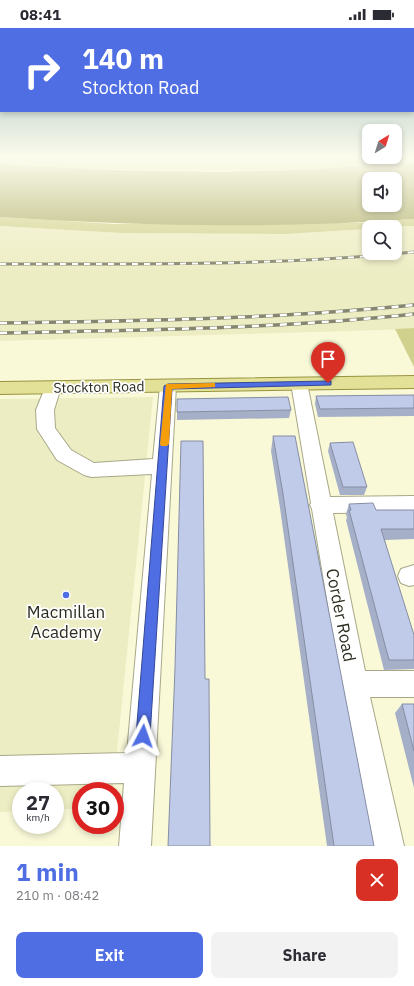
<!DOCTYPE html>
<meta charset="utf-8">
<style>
:root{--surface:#fff;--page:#f2f2f3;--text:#2b2b33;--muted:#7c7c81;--accent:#506ee3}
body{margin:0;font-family:"IBM Plex Sans",sans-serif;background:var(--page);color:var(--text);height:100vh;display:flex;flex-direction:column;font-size:15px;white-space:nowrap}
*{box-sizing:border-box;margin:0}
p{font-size:13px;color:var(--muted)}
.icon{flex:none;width:22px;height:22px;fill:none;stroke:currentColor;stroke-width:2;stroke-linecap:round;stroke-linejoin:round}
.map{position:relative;height:818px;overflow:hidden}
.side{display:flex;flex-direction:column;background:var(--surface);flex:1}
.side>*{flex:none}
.guide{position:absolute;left:0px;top:0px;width:414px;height:84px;box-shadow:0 2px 6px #0003;background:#506ee3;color:#fff;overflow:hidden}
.needle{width:26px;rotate:38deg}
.fabs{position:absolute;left:362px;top:96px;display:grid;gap:8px}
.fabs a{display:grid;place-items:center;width:40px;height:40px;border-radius:8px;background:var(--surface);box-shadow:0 2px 6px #0003;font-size:20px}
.speed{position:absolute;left:12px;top:754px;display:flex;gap:8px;font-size:20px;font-weight:700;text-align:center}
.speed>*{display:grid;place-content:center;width:52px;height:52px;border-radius:50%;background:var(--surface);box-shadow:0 2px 6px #0003;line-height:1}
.speed small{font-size:10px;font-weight:400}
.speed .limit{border:6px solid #d22;background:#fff;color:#111}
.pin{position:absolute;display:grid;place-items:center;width:34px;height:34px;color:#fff;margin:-41px -17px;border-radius:50% 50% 50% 0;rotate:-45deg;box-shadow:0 0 4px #0007}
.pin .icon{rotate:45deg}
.me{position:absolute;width:44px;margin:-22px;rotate:4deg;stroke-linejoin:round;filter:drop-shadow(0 0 3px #0008)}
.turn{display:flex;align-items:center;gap:14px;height:84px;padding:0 16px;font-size:18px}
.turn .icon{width:52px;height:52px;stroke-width:2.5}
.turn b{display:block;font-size:28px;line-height:34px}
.round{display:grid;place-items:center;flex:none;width:42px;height:42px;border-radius:8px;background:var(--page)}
.headline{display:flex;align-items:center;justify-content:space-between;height:68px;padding:0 16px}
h1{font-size:24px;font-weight:700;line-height:30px;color:var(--accent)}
.action{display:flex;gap:8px;margin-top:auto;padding:8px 16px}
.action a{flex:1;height:46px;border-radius:8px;background:var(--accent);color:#fff;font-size:16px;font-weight:700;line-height:46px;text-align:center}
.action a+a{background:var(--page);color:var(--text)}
.status{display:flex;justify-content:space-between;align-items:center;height:28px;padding:0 20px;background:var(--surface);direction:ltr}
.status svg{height:11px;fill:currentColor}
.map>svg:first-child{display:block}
.built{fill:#ededc4}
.green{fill:#d1d18e}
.water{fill:#acab66;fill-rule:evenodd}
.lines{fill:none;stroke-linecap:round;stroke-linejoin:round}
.stream{fill:#acab66;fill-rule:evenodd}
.minor-casing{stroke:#a8a888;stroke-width:2}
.major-casing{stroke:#979440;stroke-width:2}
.minor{fill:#fff;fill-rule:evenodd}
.major{fill:#e3e097;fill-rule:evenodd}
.rail-far1-casing{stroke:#868670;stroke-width:3}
.rail-casing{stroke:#868670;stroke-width:3.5}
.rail-far1{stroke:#fff;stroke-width:2;stroke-dasharray:6;stroke-linecap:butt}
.rail{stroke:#fff;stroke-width:2.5;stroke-dasharray:7;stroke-linecap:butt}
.wall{fill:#a5afc8}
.building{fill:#c0cbe9;stroke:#868ea3}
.route{fill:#506ee3;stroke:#344894}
.slow{fill:#f59e0b}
.poi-dot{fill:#506ee3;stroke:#fff;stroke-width:1.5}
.labels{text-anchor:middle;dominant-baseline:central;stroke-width:3.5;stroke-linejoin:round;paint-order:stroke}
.street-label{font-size:14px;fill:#2c2c1f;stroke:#fff}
.near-poi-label{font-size:17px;fill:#2c2c1f;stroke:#fff}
.near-street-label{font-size:17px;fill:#2c2c1f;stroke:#fff}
</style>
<div class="status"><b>08:41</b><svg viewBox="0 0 49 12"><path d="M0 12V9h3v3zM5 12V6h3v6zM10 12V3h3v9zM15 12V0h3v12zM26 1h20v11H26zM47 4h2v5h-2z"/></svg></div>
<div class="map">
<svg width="414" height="818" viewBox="0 0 414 818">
<rect width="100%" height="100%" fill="#f9f9d8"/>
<path class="built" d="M0,198L121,205L284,206L369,201V225H395V199L414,198V300L383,302L0,313Z
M153,369L113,763H81V780L55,782V763H21V783L0,784V371Z"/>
<path class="green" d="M0,129H414V133C333,142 251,143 169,142C113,141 56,140 0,136Z
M0,189L114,196L367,195L414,191V198L369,199V201L284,206L121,205L0,198Z
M414,300V339L395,301Z"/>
<path class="water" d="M414,133V191C276,201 137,198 0,189V136C137,145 278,148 414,133ZM369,151H395V177H369Z"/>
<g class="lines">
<path class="stream" d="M99,129H101L102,131H100Z"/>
<g class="minor-casing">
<path id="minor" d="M299,350L305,351L307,355L330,469L414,468V484L333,485L365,643H414V669H370L404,818H372L341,656L312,481L310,477L311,475L291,355L293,351Z
M168,353L174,354L176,358L151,818H119L124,755L0,758V728L127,725L152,446L91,449L84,447L57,432L37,401L36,382L47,355L53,354L59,355L61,359L54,382L55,400L71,422L94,435L153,431L160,358L162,354Z
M414,537V557L409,558L401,555L398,548L401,541Z"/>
</g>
<g class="major-casing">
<path id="major" d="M414,348V360L0,366V354Z"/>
</g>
<use href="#minor" class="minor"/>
<use href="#major" class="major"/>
<g class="rail-far1-casing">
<path id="rail-far1" d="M0,236C138,236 276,238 414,224"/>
</g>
<g class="rail-casing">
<path id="rail" d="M0,295C138,293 276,291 414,277
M0,305C138,302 276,301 414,286"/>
</g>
<use href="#rail-far1" class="rail-far1"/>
<use href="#rail" class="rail"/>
</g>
<path class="wall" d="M414,367V388L318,389L315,376L316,368Z
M291,382L289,390L177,392V384Z
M273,408L374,818H327L280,480L271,423Z
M330,415L367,459L364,467H340L328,423Z
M349,476L376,482H414V511L385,512L414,632V641L384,642L346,492L347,490L346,486Z
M402,676H414V760L395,685Z"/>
<path class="building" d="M414,367V380L320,381L316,368Z
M288,369L291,382L177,384V371Z
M273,408H295L374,818H334L283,466Z
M181,413H203L205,651H209L210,818H168L175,640Z
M353,414L367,459H343L330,415Z
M373,475L376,482H414V501H381L414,607V632H389L349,482H351L349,476Z
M402,676H414V723Z"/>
<linearGradient id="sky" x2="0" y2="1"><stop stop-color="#90b0b4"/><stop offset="0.53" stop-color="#fcfced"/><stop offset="1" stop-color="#fcfced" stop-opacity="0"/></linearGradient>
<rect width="414" height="244" fill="url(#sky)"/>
<path class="route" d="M328,353H331V357L172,361L150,708L148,713L143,715L138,713L136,708L164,358L168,356Z"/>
<path class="slow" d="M213,355H215V359L172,361L169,416L167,418H161L160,416L166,356Z"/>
<circle class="poi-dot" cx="66" cy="567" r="4"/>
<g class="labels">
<g class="street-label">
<text transform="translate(99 359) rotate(-1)">Stockton Road</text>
</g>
<g class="near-poi-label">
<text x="66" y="584">Macmillan<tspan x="66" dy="20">Academy</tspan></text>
</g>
<g class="near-street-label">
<text transform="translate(341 587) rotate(79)">Corder Road</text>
</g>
</g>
</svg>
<div class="fabs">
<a><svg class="needle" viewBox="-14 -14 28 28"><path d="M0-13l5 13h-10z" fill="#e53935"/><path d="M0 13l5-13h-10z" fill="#7c7c81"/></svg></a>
<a><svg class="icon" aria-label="sound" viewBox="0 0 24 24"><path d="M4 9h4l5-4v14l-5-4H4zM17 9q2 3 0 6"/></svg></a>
<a><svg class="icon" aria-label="search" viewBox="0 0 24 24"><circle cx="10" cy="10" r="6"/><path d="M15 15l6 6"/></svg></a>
</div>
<div class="speed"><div>27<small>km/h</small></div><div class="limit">30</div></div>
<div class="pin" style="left:328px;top:355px;background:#d93025"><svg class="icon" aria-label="arrive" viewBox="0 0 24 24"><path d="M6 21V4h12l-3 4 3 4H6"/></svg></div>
<svg class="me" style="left:143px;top:708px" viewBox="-20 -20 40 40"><path d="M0-17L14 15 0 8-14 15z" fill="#506ee3" stroke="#fff" stroke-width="4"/></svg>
<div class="guide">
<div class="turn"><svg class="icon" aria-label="right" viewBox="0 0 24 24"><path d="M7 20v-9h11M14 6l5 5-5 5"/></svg><div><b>140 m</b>Stockton Road</div></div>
</div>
</div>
<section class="side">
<div class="headline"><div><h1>1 min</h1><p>210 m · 08:42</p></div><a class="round" style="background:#d93025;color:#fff"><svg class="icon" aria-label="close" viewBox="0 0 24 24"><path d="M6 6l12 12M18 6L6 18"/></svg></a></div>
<div class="action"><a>Exit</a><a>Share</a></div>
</section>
